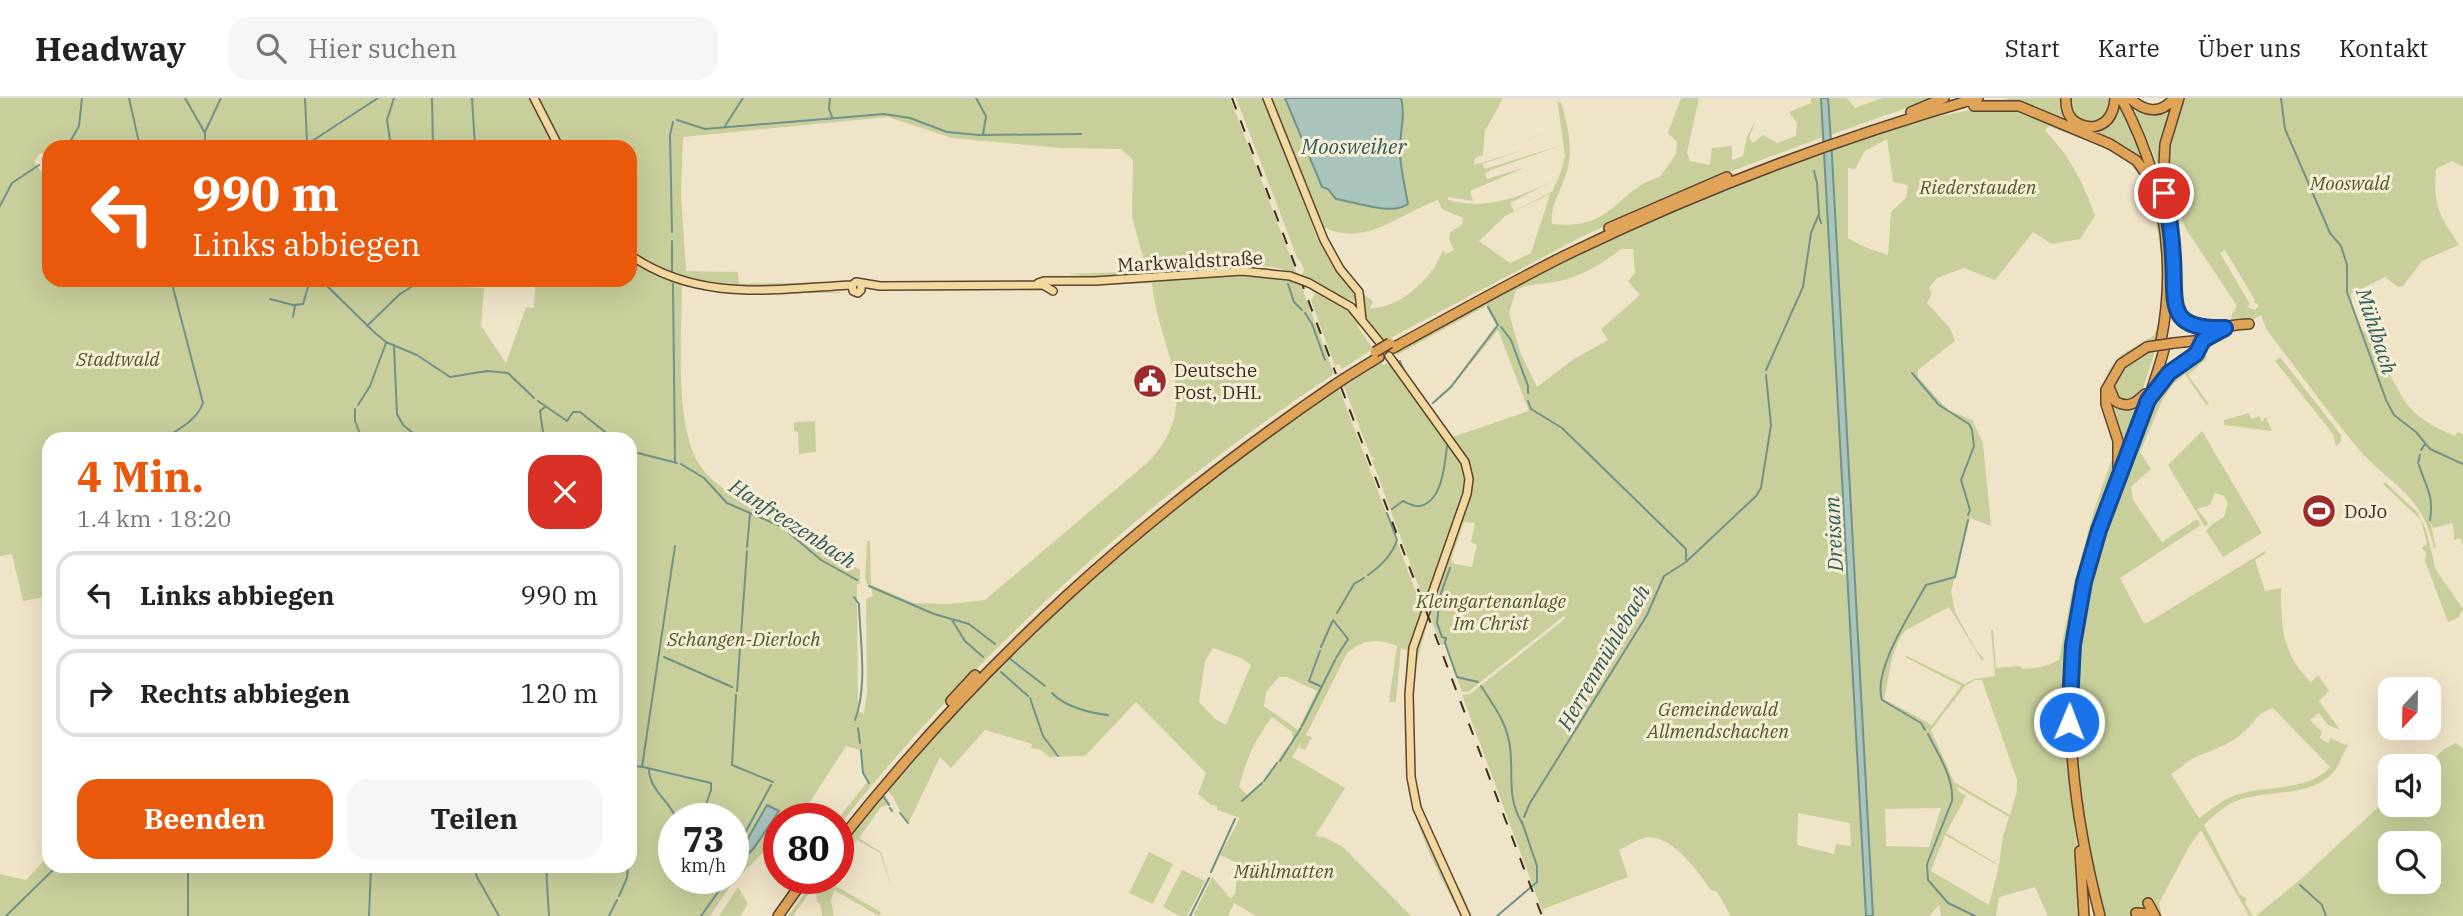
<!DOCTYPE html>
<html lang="de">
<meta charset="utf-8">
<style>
:root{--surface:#fff;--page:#f6f6f6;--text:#222;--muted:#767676;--line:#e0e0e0;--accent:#ea580c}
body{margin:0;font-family:"IBM Plex Serif",serif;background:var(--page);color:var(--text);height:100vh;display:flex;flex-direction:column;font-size:26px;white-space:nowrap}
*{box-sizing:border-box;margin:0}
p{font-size:23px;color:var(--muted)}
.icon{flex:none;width:38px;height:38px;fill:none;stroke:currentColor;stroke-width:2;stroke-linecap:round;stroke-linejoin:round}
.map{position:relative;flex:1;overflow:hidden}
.panel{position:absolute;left:42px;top:334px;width:595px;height:441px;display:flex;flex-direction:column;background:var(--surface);border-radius:21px;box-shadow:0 7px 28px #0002}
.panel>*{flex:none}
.banner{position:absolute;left:42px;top:42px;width:595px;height:147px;border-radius:21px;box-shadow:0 7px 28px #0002;background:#ea580c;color:#fff;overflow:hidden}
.needle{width:46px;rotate:202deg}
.fabs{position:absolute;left:2378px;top:579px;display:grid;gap:14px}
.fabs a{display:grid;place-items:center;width:63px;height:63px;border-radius:14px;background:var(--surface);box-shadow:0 7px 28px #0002;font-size:35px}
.speed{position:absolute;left:658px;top:705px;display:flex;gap:14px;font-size:35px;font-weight:700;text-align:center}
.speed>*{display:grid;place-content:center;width:91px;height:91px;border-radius:50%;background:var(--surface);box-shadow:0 7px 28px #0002;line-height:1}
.speed small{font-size:18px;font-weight:400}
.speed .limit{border:10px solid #d22;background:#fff;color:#111}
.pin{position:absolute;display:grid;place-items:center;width:60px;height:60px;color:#fff;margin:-30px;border:4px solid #fff;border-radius:50%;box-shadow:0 2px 7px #0007}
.me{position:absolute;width:77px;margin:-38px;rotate:1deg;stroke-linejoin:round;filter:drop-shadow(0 0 5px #0008)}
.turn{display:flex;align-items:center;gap:24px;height:147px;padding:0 35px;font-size:32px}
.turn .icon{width:91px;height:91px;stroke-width:2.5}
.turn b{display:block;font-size:49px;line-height:60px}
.round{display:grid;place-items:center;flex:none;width:74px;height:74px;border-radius:21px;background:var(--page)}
.overview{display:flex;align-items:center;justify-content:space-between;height:119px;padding:0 35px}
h1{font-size:42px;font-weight:700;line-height:52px;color:var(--accent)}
.cta{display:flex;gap:14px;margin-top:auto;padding:14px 35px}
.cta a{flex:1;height:80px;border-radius:21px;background:var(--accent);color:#fff;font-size:28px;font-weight:700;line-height:80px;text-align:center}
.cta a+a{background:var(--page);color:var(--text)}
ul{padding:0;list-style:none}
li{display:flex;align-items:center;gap:21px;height:88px;margin:0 14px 10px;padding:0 21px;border:4px solid var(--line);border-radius:21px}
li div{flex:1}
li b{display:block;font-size:26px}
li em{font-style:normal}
header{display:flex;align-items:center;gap:42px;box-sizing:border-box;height:98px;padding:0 35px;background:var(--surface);border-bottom:2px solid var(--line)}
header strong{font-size:33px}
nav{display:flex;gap:38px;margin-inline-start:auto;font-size:24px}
.search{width:490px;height:63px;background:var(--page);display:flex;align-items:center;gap:18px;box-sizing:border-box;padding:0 24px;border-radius:21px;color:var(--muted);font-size:26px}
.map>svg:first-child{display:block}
.green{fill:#c9cf9b;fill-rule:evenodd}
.water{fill:#a9c4bc;stroke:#6f938a;stroke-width:2}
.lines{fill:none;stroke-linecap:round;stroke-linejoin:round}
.stream{stroke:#6f938a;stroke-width:2}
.major-casing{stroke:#5b4430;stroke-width:10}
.highway-casing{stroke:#5b4430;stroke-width:12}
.major{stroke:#f3d9a0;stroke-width:7}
.highway{stroke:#e0a458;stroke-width:9}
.rail{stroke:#3d2e20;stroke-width:2;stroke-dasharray:12 12;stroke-linecap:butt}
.major-bridge-casing{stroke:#5b4430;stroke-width:10;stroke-linecap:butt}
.highway-bridge-casing{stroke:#5b4430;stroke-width:12;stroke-linecap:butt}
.major-bridge{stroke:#f3d9a0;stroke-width:7}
.highway-bridge{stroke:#e0a458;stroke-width:9}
.route-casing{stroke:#114b97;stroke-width:18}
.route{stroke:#1a73e8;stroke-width:12}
.labels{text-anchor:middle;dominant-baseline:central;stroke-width:6;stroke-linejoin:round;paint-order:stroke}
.park-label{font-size:19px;font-style:italic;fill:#4d5a26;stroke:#f7eed8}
.street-label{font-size:19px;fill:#3d2e20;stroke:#f7eed8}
.poi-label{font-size:19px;fill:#3d2e20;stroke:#f7eed8;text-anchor:start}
.water-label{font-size:21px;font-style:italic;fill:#2f5d5a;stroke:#f7eed8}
</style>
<header>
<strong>Headway</strong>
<div class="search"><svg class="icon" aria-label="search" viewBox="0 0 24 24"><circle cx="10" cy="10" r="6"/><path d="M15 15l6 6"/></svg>Hier suchen</div>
<nav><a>Start</a><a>Karte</a><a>Über uns</a><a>Kontakt</a></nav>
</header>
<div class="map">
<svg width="2463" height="818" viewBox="0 0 2463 818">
<rect width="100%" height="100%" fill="#f0e4c8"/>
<path class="green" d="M0,0H1230L1297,176C1233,150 1138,190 1069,176L1147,173L1132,119L1133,62L1121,51L1060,50L952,40L888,19L683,39L681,96L686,173L738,174L739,186L705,184L708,186L849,184L724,189L681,183L682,186L717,194H839L848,198L840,195H726L682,187C682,234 674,327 699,366C714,389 740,401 762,414C786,428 802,443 830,442L832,455L860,472V486H857L858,613L864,616L867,594L866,501L873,498L871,488L869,489L865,482L867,443H870L871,487L914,505L949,506L985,502L1148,364C1206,305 1158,251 1152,185L1068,188L1231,176H1263L1300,184L1334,276C1144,402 980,550 838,729V721L867,684L862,671L860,652L846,648L803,715L796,721H779V737L729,790L710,818H0V776L26,782L49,757V768H630V341H49V498L23,503L12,456L0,458ZM49,49H630V182H528L535,190L534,210L526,209L506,265L481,228L484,190L461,189L459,182H49V79L43,76L34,64L39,56L49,54ZM767,707L778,713L748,757L735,763ZM674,721H733V764L736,771L733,772V780H674Z
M1236,0H1263L1317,140L1333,169L1356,196L1354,204L1301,178L1304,172L1301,164L1298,162Z
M1271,0H1285L1322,89L1328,91L1336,101L1408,106C1405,90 1401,72 1400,56C1399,37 1406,18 1401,0H1503L1485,33L1483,57L1560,30L1475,60L1474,67L1529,50L1482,66L1485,71L1562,47L1491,72L1485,76L1487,81L1526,69L1470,93L1473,103L1448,99V102C1487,113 1522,98 1557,81L1510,105L1514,113L1552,94L1561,74L1565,58L1557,0L1558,4H1561C1567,25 1573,47 1568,69C1564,88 1549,108 1552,126C1616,133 1615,91 1660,79L1676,56L1677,44L1668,35L1681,0H1699L1687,54L1690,63L1710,67L1712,50L1732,48V62L1743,58L1747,38L1756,22L1749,40L1753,45L1763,37L1777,45L1796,38L1797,25L1789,14L1811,5V0H1821L1823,39L1721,77L1583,138L1383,244L1363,214V196L1373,203L1370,210C1401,211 1434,178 1443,152L1445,156L1454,152L1449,141L1450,134L1462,127L1463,120L1442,111L1438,102C1399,116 1363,151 1322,128ZM1550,96L1531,155L1510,165L1479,143L1505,118Z
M1828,0H1847L1855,10L1882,0H1935L1830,37Z
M2010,0H2064L2067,18L2097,30L2116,0L2134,32L2150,77L2091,35L1994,4Z
M2068,0H2112L2108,18L2092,28L2071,17Z
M2181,0H2463V69L2452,63L2436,71C2433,109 2439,116 2459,147L2422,163L2403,188L2398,189L2385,179L2351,196L2353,212L2363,233H2367L2370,238L2382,274L2387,271C2406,309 2414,321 2455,338L2457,334L2463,336V448L2460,440L2454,442L2453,425L2433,430L2430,423L2436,451L2434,450C2421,392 2389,388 2355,347C2324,309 2296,270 2266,231L2261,217L2247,225L2236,224L2209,230L2191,225L2179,212L2176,141L2166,65L2172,30ZM2176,114H2179L2186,131L2237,208L2232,216L2231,222C2211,227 2187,230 2178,206L2179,147ZM2225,152L2255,202L2254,204L2259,207L2255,212L2247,209L2250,206L2220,155Z
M2175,2L2160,71L2132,6L2141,12Z
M1982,10L2027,13L2132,61L2154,94L2164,147V191L2157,245L2143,249L2106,289L2113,324L2115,368L2081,472L2065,551V653L2078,757L2083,818H2048L2035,789L1999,799L1996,818H1941L1939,807L1929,818H1873L1831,51L1924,21ZM2049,28C2076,40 2114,49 2135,71C2160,97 2172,207 2153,238L2121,257L2109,272L2103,287L2101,301L2113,337V358L2094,412L2071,498L2059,562C2046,569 2037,570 2022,571L2020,568L1996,570L1993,532H1991L1995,578L1974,581L1964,586L1907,558L1905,559L1961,588L1932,627L1884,601L1892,560L1900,539L1906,532L1949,509L1982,563L1984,561L1976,552L1955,514L1951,493L1970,420L1991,428L1983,345L1972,322L1948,312L1918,279V272L1955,243L1950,230L1927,205L1932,195L1929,190L1937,180L1964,170L1995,182L2033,134L2052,146L2080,141L2095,118C2084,86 2069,56 2045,33ZM1887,41L1893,84L1908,87L1906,100L1891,114L1888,157C1873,152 1862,149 1848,140V70L1855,71L1865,53ZM1975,582H1982L2017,682V693L2010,717L1954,684L1931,632L1965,588ZM1956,688L2009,719L2003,738L1999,767L1946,735L1966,698L1958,693ZM1941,710L1929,749L1886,748L1885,711ZM1945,737L1999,768L1989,807L1931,773Z
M1825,53L1866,818H1731L1717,794L1711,792C1698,774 1670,733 1644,740C1636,742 1627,748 1619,752L1628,779L1543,811L1544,818L1462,597L1470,596L1566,520L1564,518L1468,594H1462L1445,546L1441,547L1428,513L1464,415L1457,413L1426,503H1424L1372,362L1375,360L1371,359L1343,286L1381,262L1383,267L1389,264L1446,341L1529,313L1498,232L1452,289L1432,304L1451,287L1496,227L1486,208L1397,257L1395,253C1530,172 1676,107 1825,53ZM1621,151H1633L1635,175L1628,183L1640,197L1601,231L1608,242L1574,261L1537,289L1520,254L1509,215L1516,192C1534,184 1543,187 1560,183C1584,177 1602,166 1621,151ZM1464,424L1475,425L1471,444L1477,447L1472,469L1450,465H1454L1451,462ZM1798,715L1850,725L1851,748L1836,746L1834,756L1797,747Z
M1305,186C1329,198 1350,212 1367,233L1356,226L1373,251L1342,271L1339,266L1335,268L1311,203L1315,196Z
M2233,231L2231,238L2214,246L2205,256L2207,260L2188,277L2209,306L2207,308L2185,276L2173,286L2162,303L2140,354L2151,371L2131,389L2133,402L2162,444L2197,421L2201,427L2120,480L2143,524L2147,525L2265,453L2266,455L2255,462L2265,493L2281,490C2281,528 2282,557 2311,584L2318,577L2329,593L2319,603L2340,632L2328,627L2319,615L2310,622L2322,634L2320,640L2328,645L2331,640L2345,647L2349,645C2342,656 2340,669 2330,678C2305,699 2268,692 2239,702C2225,707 2214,717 2204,727L2240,797L2247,800L2245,805L2253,818H2249L2201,732L2190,747L2159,805L2162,818H2101L2074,677L2073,560L2092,463L2160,288L2204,245ZM2273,610L2330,669C2308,694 2264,687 2236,697C2221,702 2211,712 2199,720L2171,676C2180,671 2186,664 2194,660C2211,652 2230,647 2244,634C2256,623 2257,615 2273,610Z
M2156,250L2142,294L2134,304L2118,303L2112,283L2128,262Z
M2280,259L2341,337V344L2336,348L2333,336L2275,263Z
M1339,290L1422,510L1421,519L1428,522L1413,579L1414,673L1422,713L1455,786L1460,791L1472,818H1462C1444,789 1419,737 1412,704C1401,656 1405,601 1407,552L1401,550L1396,604H1389L1397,548C1378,540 1363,541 1347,555L1306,637L1312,639L1305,652L1300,650L1301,645L1292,659L1345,690L1315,738L1324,739L1343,749L1411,818H1256L1234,805L1228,818H1193L1212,779L1231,801L1235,795L1239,766L1220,757L1240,720L1217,712V708L1211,707L1198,696L1206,675L1136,604L1085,658L1049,659L1041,652L1031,650L1032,646L985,632L951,670L940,659L909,724L905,722L893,699L886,691L906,666L1028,539L1088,483L1184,400ZM1213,550L1241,560L1251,567L1226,627L1215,621L1199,604L1205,563ZM1279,579H1287L1317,593L1298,632L1264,608L1266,594ZM1272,619L1292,634L1293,641L1262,684L1247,697L1239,689C1248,657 1252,647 1272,619Z
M2108,292L2116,305L2142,301L2119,359L2109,310Z
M2249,315L2251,321L2260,318L2261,324L2266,319L2272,333L2224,327V322Z
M815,323L816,354L799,356L798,334L794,333V324Z
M2202,333L2262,435L2223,459L2206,433L2211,427L2224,419L2228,405L2224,398L2215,395L2210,407L2197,411L2208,425L2205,429L2168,367Z
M2385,384L2418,415L2426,432L2436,472L2463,511L2458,520L2448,524L2425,463L2426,455L2422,450L2427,446L2421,422L2383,386Z
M2456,645L2463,651V818H2256L2302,780L2390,698V707H2429V668H2426L2444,651ZM2390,746H2429V784H2390Z
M883,695L891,706L881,709L859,740L881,754L893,794L880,755L857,742L838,769V752Z
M1149,754L1173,766L1153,806L1129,795Z
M1182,772L1205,783L1187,818H1180L1163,809Z
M816,780L831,781L830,783L834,787L881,814L879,818L834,792L831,803L834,818H822L820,805H817L816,794L812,791L793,818H788Z
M738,789L748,806L740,818H719Z"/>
<path class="water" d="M1285,0H1401C1406,18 1399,37 1400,56C1401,72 1405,90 1408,106C1391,118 1356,104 1336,101L1328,91L1322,89Z
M1821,0H1828L1832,58L1873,818H1866Z
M767,707L779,713L754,750L739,765L735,763Z"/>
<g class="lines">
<path class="stream" d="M129,0L140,49
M185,0L205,35V49
M305,0L307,44
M432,0L433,49
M472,0L475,49
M830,0L829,11L832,19
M976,0L986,18L983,37
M2281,0L2285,31L2330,135L2341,148L2347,167V194L2386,302L2394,317L2416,334L2430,351L2463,366
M677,22L705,31L884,16L910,20L947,34L979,37L1081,36
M725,28L743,0
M205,34L221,0
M67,49L79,28L82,0
M303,49L378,0
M391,49L387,22L394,0
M0,108L12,85L39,67
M1819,118L1821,125
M672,134L670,37L673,24
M672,143V173
M321,182L375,235L386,244L417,257L450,279L487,273L508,275L534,300
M673,186L675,364
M1288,186L1294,204L1302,212
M270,201L293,207L303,206L310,182
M1305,215L1312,226L1325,262
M293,219L295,208
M367,228L400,196L422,182
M1501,229L1511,242L1528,288V295
M394,248L397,316L403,327L414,336
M1400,263L1404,273
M1766,272L1803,189L1811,135L1819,116L1817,85L1814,73
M1912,275L1939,307L1969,326L1972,332L1974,348L1961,382L1970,412L1968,417
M538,303L567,323L573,314H580L614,341
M1528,303L1531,311L1562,330L1686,451V462
M1433,305L1451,289L1498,227L1488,209
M358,307L370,288L386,245
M355,311V323L362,341
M1432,312L1448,335
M418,340L420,341
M163,341C178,332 197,322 203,305L171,182
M544,341L540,313L545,309
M2421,352L2425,346
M630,353L677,365
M2418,365L2420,357
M681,366L704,380L727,405L782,429L821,462L857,482
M2419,367C2426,390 2434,396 2430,422
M1392,411L1403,403C1407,405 1414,409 1419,408C1442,405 1445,366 1447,348
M747,449L750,416
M1450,470L1440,498L1437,525L1442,539L1446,540L1445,545L1457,579L1478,584
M1368,477C1381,468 1392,457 1397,442L1387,415
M869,488L934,516L969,526L995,546
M854,499L859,506C860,543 868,587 855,622
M1337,515L1354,486L1364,480
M952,522L965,543L983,559
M1333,522L1348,541L1336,560
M1321,549L1332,524
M1320,553L1309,583L1320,588
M664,559L732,589
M1009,560L1045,588
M1001,574L1028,598
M1481,588C1492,605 1505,622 1509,643C1515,673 1505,696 1522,725
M737,593L747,453
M1052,595C1065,609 1090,615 1108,617
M736,597L732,667L773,684
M1030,600L1043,638L1058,658
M1302,628L1335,562
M858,630L860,645
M1925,632L1921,625L1882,602C1872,573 1912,513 1926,487L1955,479L1968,422
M1928,636C1938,656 1954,680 1952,703L1927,766L1928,782L1948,805L1975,818
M861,652L863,675L869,685
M1280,663L1301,630
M630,667L642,669L675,448
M643,669L711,685V692L701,721
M649,671C649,691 669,703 677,721
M1264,683L1277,665
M883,698L889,707
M1242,703L1262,685
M890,710L892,713
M900,715L908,725
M1524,719L1530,705L1647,517L1664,478L1686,464L1756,398L1761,390L1771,327L1766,277
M733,757L771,687
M474,768L477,779L499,818
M546,768L549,818
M1211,774L1235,721
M2300,787L2322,807L2326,818
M619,798L627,780L628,768
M6,818L57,768
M188,818V768
M369,818L371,768
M609,818L617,802
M701,818L728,780
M1190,818L1209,780
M1497,818L1537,784V768L1522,724"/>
<g class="major-casing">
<path id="major" d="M534,0L559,49
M1267,0L1324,142L1340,171L1359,194L1362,222
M630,157C699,205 774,191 852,187
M1038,185L1044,183H1095L1242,173L1290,178
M1309,185L1351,209L1381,246
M852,187L856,184L880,188L1042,187
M852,187L853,193L858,195L861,192V187
M1043,187L1053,193
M1389,258L1465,364L1469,381L1467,396L1413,550L1409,596L1411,679L1417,710L1466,818"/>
</g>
<g class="highway-casing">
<path id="highway" d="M2066,0C2065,18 2074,28 2092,29C2108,27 2114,15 2115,0
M2121,0C2162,77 2178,157 2161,243
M2130,0C2144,14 2161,17 2174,0
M1974,8H2019L2110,46L2137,63L2155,89
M1911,14L1944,0
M2163,88L2165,46L2179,0
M1609,130L1727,79
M2172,199C2191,247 2210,227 2249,226
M2174,245L2203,242L2224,231
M1393,250C1449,219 1505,188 1562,159C1695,94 1835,41 1978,0
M1345,280L1379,259
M2109,289L2115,303C2128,311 2136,305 2145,296
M2154,295L2176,268L2196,256L2203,242
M2118,369V343L2106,306V292L2121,266L2147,249
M951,603L975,577
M838,745C984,560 1139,421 1333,288
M2080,753L2084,818
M2148,805L2155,818
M2136,815L2152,816
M778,818L805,780
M2100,818C2066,687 2056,565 2099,434C2119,372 2148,312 2165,248"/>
</g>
<use href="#major" class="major"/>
<use href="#highway" class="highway"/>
<path class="rail" d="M1232,0L1336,276
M1341,289L1542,818"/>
<g class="major-bridge-casing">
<path id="major-bridge" d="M1290,178L1309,185"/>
</g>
<g class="highway-bridge-casing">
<path id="highway-bridge" d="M2147,249L2174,245
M1375,254L1390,245
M1333,288L1345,280"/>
</g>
<use href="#major-bridge" class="major-bridge"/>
<use href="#highway-bridge" class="highway-bridge"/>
</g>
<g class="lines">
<g class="route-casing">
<path id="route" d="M2069,624L2073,547L2084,484L2099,432L2148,302L2169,275L2196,256L2203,242L2225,230C2165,232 2176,206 2173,160C2172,138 2169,116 2164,95"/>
</g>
<use href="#route" class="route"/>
</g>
<defs>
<g id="civic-disc" transform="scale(1.75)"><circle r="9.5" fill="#9e2a2b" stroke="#f7eed8"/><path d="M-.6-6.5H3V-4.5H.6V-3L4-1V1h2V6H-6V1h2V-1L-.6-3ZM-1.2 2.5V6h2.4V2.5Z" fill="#fff"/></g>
<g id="stadium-disc" transform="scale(1.75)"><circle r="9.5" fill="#9e2a2b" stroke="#f7eed8"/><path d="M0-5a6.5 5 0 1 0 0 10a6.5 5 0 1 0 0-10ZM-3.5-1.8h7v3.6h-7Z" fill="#fff"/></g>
</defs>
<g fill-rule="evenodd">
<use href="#civic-disc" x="1150" y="283"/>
<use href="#stadium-disc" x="2319" y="413"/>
</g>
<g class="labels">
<g class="park-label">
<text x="2350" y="85">Mooswald</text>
<text x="1978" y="89">Riederstauden</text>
<text x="118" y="261">Stadtwald</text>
<text x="1491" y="503">Kleingartenanlage<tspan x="1491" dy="22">Im Christ</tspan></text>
<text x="744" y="541">Schangen-Dierloch</text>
<text x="1718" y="611">Gemeindewald<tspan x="1718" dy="22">Allmendschachen</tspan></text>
<text x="1284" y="773">Mühlmatten</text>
</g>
<g class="street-label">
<text transform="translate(1190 163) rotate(-3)">Markwaldstraße</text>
</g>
<g class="poi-label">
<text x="1174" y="272">Deutsche<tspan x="1174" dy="22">Post, DHL</tspan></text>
<text x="2344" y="413">DoJo</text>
</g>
<g class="water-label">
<text x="1354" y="48">Moosweiher</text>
<text transform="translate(2377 233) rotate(72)">Mühlbach</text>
<text transform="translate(793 425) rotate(33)">Hanfreezenbach</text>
<text transform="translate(1833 436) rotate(-93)">Dreisam</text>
<text transform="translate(1603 559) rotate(-60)">Herrenmühlebach</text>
</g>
</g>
</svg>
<div class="fabs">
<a><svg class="needle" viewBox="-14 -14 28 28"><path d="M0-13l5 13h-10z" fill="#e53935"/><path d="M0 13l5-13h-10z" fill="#767676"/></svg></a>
<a><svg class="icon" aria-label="sound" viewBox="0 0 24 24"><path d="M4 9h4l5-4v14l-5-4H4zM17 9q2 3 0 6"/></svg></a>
<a><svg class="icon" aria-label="search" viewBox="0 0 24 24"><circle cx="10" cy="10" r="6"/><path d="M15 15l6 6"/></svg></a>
</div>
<div class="speed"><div>73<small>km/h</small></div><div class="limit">80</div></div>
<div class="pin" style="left:2164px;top:95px;background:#d93025"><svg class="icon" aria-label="arrive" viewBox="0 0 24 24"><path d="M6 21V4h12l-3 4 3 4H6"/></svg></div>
<svg class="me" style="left:2069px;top:624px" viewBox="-20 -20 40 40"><circle r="17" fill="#1a73e8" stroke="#fff" stroke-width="3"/><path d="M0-11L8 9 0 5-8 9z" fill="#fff"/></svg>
<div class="banner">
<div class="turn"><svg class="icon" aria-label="left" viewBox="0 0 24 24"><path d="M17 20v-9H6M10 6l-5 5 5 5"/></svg><div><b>990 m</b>Links abbiegen</div></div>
</div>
<section class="panel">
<div class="overview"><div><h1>4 Min.</h1><p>1.4 km · 18:20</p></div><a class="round" style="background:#d93025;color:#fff"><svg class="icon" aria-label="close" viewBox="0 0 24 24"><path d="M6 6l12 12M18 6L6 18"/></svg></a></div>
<ul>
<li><svg class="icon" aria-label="left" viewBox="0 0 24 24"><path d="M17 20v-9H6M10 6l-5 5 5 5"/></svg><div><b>Links abbiegen</b></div><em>990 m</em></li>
<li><svg class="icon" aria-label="right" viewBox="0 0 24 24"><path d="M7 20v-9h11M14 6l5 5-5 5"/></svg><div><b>Rechts abbiegen</b></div><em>120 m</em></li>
</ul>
<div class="cta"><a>Beenden</a><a>Teilen</a></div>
</section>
</div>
